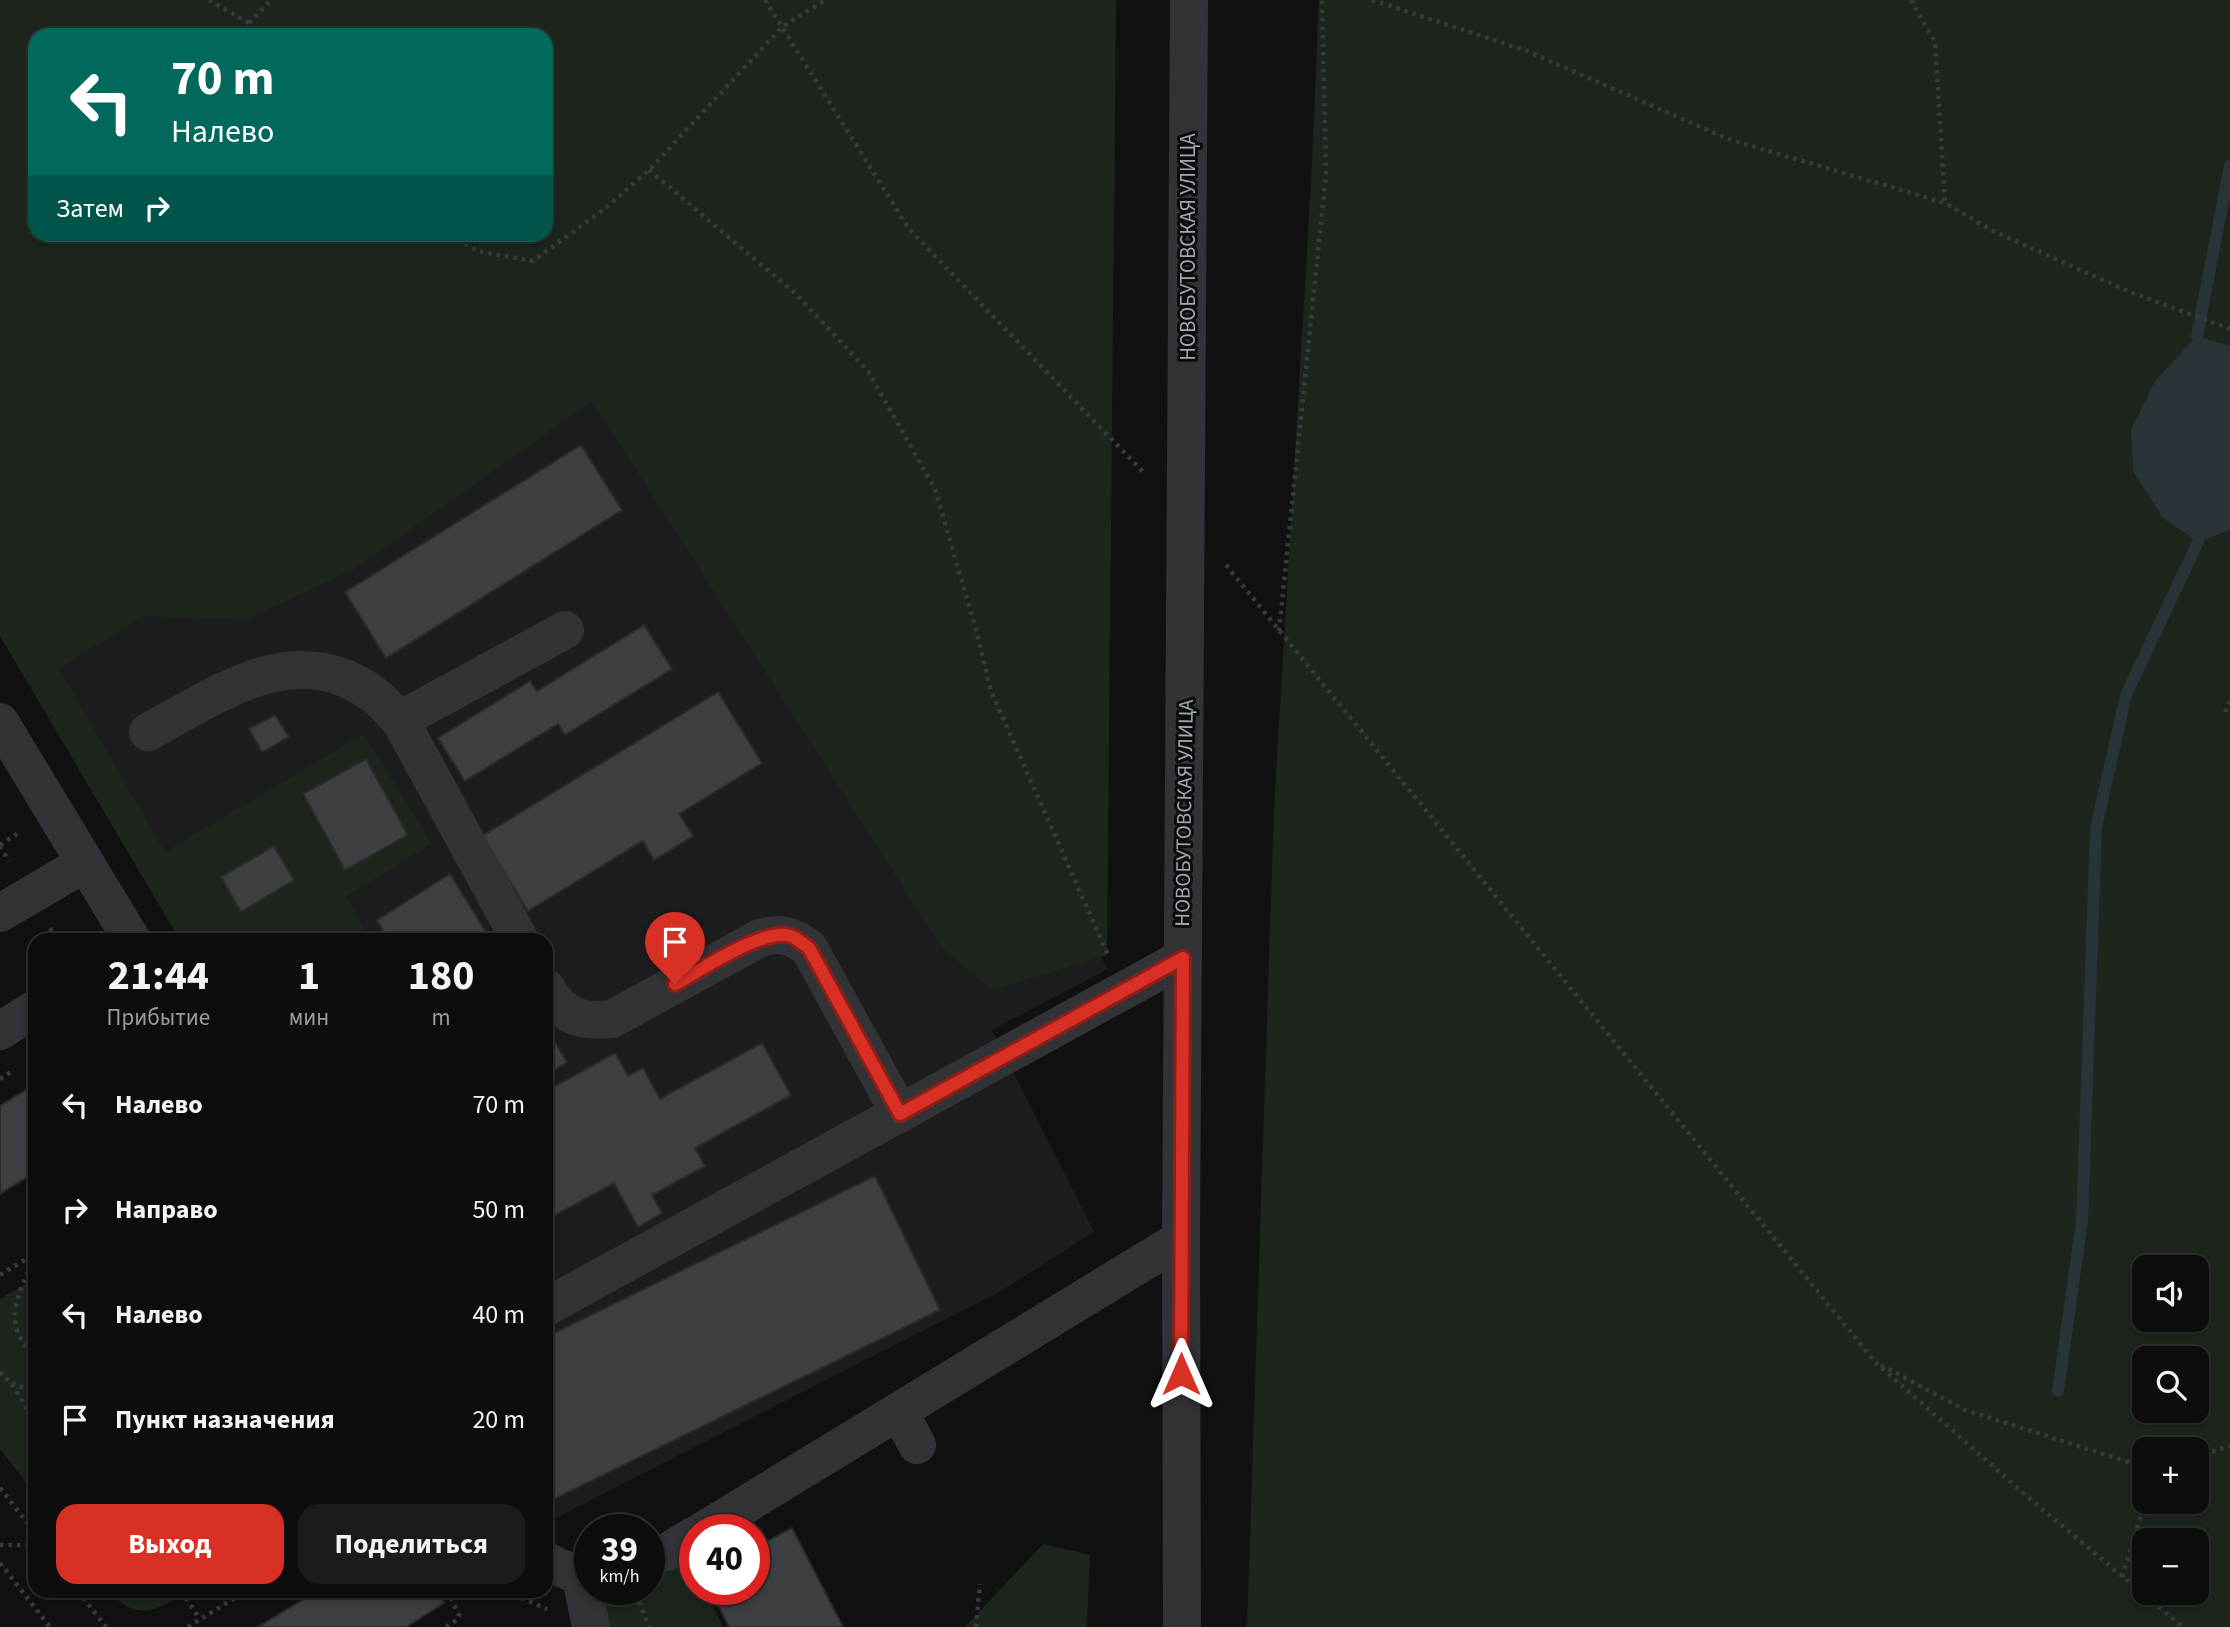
<!DOCTYPE html>
<html lang="ru">
<meta charset="utf-8">
<style>
:root{--surface:#0d0d0e;--page:#1b1b1c;--text:#f1f3f6;--muted:#9a9c9e;--line:#2d2d2e;--accent:#d93025}
body{margin:0;font-family:"Source Sans 3",sans-serif;background:var(--page);color:var(--text);height:100vh;display:flex;flex-direction:column;font-size:26px;white-space:nowrap}
*{box-sizing:border-box;margin:0}
p{font-size:23px;color:var(--muted)}
.icon{flex:none;width:38px;height:38px;fill:none;stroke:currentColor;stroke-width:2;stroke-linecap:round;stroke-linejoin:round}
.map{position:relative;flex:1;overflow:hidden}
.drawer{position:absolute;left:28px;top:933px;width:525px;height:665px;display:flex;flex-direction:column;background:var(--surface);border-radius:21px;box-shadow:0 4px 10px #0003,0 0 0 2px var(--line)}
.drawer>*{flex:none}
.banner{position:absolute;left:28px;top:28px;width:525px;height:214px;border-radius:21px;box-shadow:0 4px 10px #0003,0 0 0 2px var(--line);background:#00695c;color:#fff;overflow:hidden}
.tools{position:absolute;left:2132px;top:1255px;display:grid;gap:14px}
.tools a{display:grid;place-items:center;width:77px;height:77px;border-radius:14px;background:var(--surface);box-shadow:0 4px 10px #0003,0 0 0 2px var(--line);font-size:35px}
.speed{position:absolute;left:574px;top:1514px;display:flex;gap:14px;font-size:35px;font-weight:700;text-align:center}
.speed>*{display:grid;place-content:center;width:91px;height:91px;border-radius:50%;background:var(--surface);box-shadow:0 4px 10px #0003,0 0 0 2px var(--line);line-height:1}
.speed small{font-size:18px;font-weight:400}
.speed .limit{border:10px solid #d22;background:#fff;color:#111}
.pin{position:absolute;display:grid;place-items:center;width:60px;height:60px;color:#fff;margin:-72px -30px;border-radius:50% 50% 50% 0;rotate:-45deg;box-shadow:0 0 7px #0007}
.pin .icon{rotate:45deg}
.me{position:absolute;width:77px;margin:-38px;rotate:0deg;stroke-linejoin:round;filter:drop-shadow(0 0 5px #0008)}
.turn{display:flex;align-items:center;gap:24px;height:147px;padding:0 28px;font-size:32px}
.turn .icon{width:91px;height:91px;stroke-width:2.5}
.turn b{display:block;font-size:49px;line-height:60px}
.then{display:flex;align-items:center;height:66px;padding:0 28px;background:#0003;gap:14px;font-size:26px}
.eta{display:flex;justify-content:space-evenly;align-items:center;height:119px;text-align:center}
.eta b{font-size:42px;font-weight:700;line-height:49px}
.action{display:flex;gap:14px;margin-top:auto;padding:14px 28px}
.action a{flex:1;height:80px;border-radius:21px;background:var(--accent);color:#fff;font-size:28px;font-weight:700;line-height:80px;text-align:center}
.action a+a{background:var(--page);color:var(--text)}
ul{padding:0;list-style:none}
li{display:flex;align-items:center;gap:21px;height:105px;padding:0 28px}
li div{flex:1}
li b{display:block;font-size:26px}
li em{font-style:normal}
.map>svg:first-child{display:block}
.built{fill:#1d1d1f}
.green{fill:#1d251d;fill-rule:evenodd}
.water{fill:#293338}
.lines{fill:none;stroke-linecap:round;stroke-linejoin:round}
.stream{stroke:#293338;stroke-width:12}
.building{fill:#3d3f42;stroke:#2b2b2e;stroke-width:2}
.path{stroke:#383a3e;stroke-width:4.5;stroke-dasharray:3.5 5;stroke-linecap:butt}
.minor{stroke:#323337;stroke-width:38}
.route-casing{stroke:#8d1f18;stroke-width:18}
.route{stroke:#d93025;stroke-width:12}
.labels{text-anchor:middle;dominant-baseline:central;stroke-width:6;stroke-linejoin:round;paint-order:stroke}
.street-label{font-size:21px;fill:#a1a9b4;stroke:#0c0c0d}
</style>
<div class="map">
<svg width="2230" height="1627" viewBox="0 0 2230 1627">
<rect width="100%" height="100%" fill="#111112"/>
<path class="built" d="M667,306L1021,822L1108,969L992,1030L1094,1232L1001,1291L546,1523V940H180L0,636V633Z"/>
<path class="green" d="M0,0H1116L1107,955L993,990L942,948L592,401L355,569L245,620L145,616L59,668L165,852L364,734L432,844L346,896L371,940H180L0,636ZM35,35H546V234H35Z
M1319,0H2230V1627H1247L1274,808L1311,183ZM2144,1267H2196V1320H2144ZM2144,1358H2196V1410H2144ZM2144,1449H2196V1502H2144ZM2144,1540H2196V1592H2144Z
M35,1283V1494L0,1449V1299L24,1285Z
M1043,1544L1090,1555L1087,1627H965Z
M692,1563L695,1568V1589H705L723,1627H602L601,1600C613,1586 632,1589 649,1589V1578Z
M110,1591H189C159,1608 137,1625 110,1591Z"/>
<path class="water" d="M2197,336L2230,346V530L2198,542L2163,518L2133,471L2131,430L2155,381Z"/>
<g class="lines">
<path class="stream" d="M2197,336L2230,165
M2058,1391L2082,1221L2096,828L2126,695L2198,542"/>
</g>
<path class="building" d="M581,445L622,510L386,658L345,592Z
M644,625L672,669L565,735L558,724L465,781L438,738L530,681L537,691Z
M718,692L762,763L679,814L693,836L654,860L643,841L528,911L482,836Z
M275,715L289,737L262,752L249,729Z
M366,759L408,835L345,870L303,794Z
M274,846L294,880L241,912L221,877Z
M450,874L491,940H389L377,920Z
M546,1028L567,1062L546,1075Z
M762,1043L791,1095L695,1148L705,1166L652,1195L662,1213L638,1227L614,1183L546,1220V1091L615,1053L628,1076L643,1068L660,1099Z
M35,1084V1172L0,1194V1106Z
M875,1176L940,1310L546,1503V1337Z
M792,1528L843,1627H729L710,1589H754V1548Z
M317,1591H436L444,1603L406,1627H258Z"/>
<g class="lines">
<path class="path" d="M209,0L249,23L258,35
M765,0L909,229L1146,475
M1372,0L1527,51L1728,139L1945,203L1993,231L2130,292L2230,329
M1911,0L1935,42L1945,203
M249,23L271,0
M649,170L796,294L868,371L935,489L975,626L991,691L1108,955
M451,234L477,251L533,261L607,207L649,170L782,27L825,0
M1226,565L1875,1362L2029,1498L2183,1627
M1279,631L1326,174L1322,0
M2225,712L2230,701
M0,845L20,832
M0,846L9,861
M50,928L57,940
M0,1079L14,1070
M35,1256C18,1297 0,1321 35,1358
M0,1275L34,1254
M1881,1365L1965,1410L2144,1467
M0,1372L11,1383L35,1421
M12,1383L35,1393
M2196,1457L2230,1446
M0,1488L35,1533
M0,1545H35
M0,1563L50,1627
M2122,1577L2145,1502
M78,1591L106,1627
M181,1591L200,1619
M506,1591L547,1609
M636,1594L649,1627
M188,1627L246,1591
M446,1627L457,1620L459,1615L447,1591
M976,1627L980,1584"/>
<path class="minor" d="M400,720L565,630
M0,722L132,940
M148,732C219,694 295,637 373,694C383,701 391,712 400,720L520,940
M0,913L85,863
M546,988C564,1017 579,1022 612,1019L760,938C781,932 791,935 809,948L900,1114
M0,1031L35,1009
M546,1307L1183,958
M899,1411L917,1445
M704,1530L1181,1239
M649,1557L667,1552L695,1535
M546,1561L581,1577L590,1574
M581,1577L591,1627
M1182,1627L1181,1239L1189,0"/>
</g>
<g class="lines">
<g class="route-casing">
<path id="route" d="M675,984C700,971 764,927 791,936C797,938 803,944 809,948L900,1114L1183,958L1181,1374"/>
</g>
<use href="#route" class="route"/>
</g>
<g class="labels">
<g class="street-label">
<text transform="translate(1188 247) rotate(-90)">НОВОБУТОВСКАЯ УЛИЦА</text>
<text transform="translate(1184 813) rotate(-89)">НОВОБУТОВСКАЯ УЛИЦА</text>
</g>
</g>
</svg>
<div class="tools">
<a><svg class="icon" aria-label="sound" viewBox="0 0 24 24"><path d="M4 9h4l5-4v14l-5-4H4zM17 9q2 3 0 6"/></svg></a>
<a><svg class="icon" aria-label="search" viewBox="0 0 24 24"><circle cx="10" cy="10" r="6"/><path d="M15 15l6 6"/></svg></a>
<a>+</a>
<a>−</a>
</div>
<div class="speed"><div>39<small>km/h</small></div><div class="limit">40</div></div>
<div class="pin" style="left:675px;top:984px;background:#d93025"><svg class="icon" aria-label="arrive" viewBox="0 0 24 24"><path d="M6 21V4h12l-3 4 3 4H6"/></svg></div>
<svg class="me" style="left:1181px;top:1374px" viewBox="-20 -20 40 40"><path d="M0-17L14 15 0 8-14 15z" fill="#d93025" stroke="#fff" stroke-width="4"/></svg>
<div class="banner">
<div class="turn"><svg class="icon" aria-label="left" viewBox="0 0 24 24"><path d="M17 20v-9H6M10 6l-5 5 5 5"/></svg><div><b>70 m</b>Налево</div></div>
<div class="then">Затем<svg class="icon" aria-label="right" viewBox="0 0 24 24"><path d="M7 20v-9h11M14 6l5 5-5 5"/></svg></div>
</div>
<section class="drawer">
<div class="eta">
<div><b>21:44</b><p>Прибытие</p></div>
<div><b>1</b><p>мин</p></div>
<div><b>180</b><p>m</p></div>
</div>
<ul>
<li><svg class="icon" aria-label="left" viewBox="0 0 24 24"><path d="M17 20v-9H6M10 6l-5 5 5 5"/></svg><div><b>Налево</b></div><em>70 m</em></li>
<li><svg class="icon" aria-label="right" viewBox="0 0 24 24"><path d="M7 20v-9h11M14 6l5 5-5 5"/></svg><div><b>Направо</b></div><em>50 m</em></li>
<li><svg class="icon" aria-label="left" viewBox="0 0 24 24"><path d="M17 20v-9H6M10 6l-5 5 5 5"/></svg><div><b>Налево</b></div><em>40 m</em></li>
<li><svg class="icon" aria-label="arrive" viewBox="0 0 24 24"><path d="M6 21V4h12l-3 4 3 4H6"/></svg><div><b>Пункт назначения</b></div><em>20 m</em></li>
</ul>
<div class="action"><a>Выход</a><a>Поделиться</a></div>
</section>
</div>
